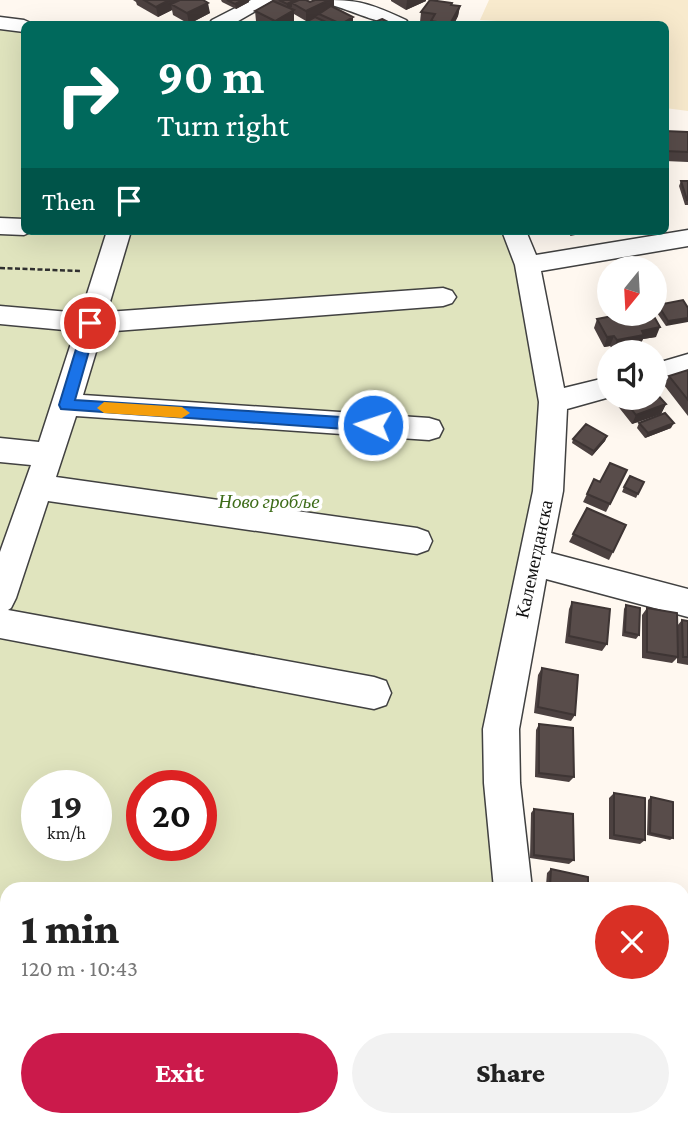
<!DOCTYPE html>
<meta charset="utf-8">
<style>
:root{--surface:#fff;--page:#f2f2f2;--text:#222;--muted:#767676;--accent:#cb1a4b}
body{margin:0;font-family:"Crimson Pro",serif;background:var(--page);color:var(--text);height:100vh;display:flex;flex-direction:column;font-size:26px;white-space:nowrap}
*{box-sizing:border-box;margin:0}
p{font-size:23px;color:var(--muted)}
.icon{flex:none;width:38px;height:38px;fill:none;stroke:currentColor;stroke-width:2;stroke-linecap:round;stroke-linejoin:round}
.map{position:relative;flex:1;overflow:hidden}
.details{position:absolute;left:0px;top:882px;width:690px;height:245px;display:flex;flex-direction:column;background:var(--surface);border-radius:21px 21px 0 0;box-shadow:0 7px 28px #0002}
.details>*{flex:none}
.banner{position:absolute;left:21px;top:21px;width:648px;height:214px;border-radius:10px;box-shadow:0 7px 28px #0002;background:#00695c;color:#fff;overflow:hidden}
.needle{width:46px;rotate:198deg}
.tools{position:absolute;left:597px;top:256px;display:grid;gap:14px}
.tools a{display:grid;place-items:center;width:70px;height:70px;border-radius:50%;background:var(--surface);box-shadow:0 7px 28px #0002;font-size:35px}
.speed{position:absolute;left:21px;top:770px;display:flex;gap:14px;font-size:35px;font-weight:700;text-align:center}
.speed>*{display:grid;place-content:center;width:91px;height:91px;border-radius:50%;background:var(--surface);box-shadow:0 7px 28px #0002;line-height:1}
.speed small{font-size:18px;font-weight:400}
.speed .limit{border:10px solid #d22;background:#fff;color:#111}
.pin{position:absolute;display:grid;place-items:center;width:60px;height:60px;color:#fff;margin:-30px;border:4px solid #fff;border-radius:50%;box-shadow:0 2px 7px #0007}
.me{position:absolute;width:77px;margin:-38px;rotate:274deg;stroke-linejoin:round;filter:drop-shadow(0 0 5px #0008)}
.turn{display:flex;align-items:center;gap:24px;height:147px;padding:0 21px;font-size:32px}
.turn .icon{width:91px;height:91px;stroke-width:2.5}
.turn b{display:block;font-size:49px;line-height:60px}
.then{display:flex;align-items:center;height:66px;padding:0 21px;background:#0003;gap:14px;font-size:26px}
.round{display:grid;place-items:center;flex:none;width:74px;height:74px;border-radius:37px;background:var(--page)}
.headline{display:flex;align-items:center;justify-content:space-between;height:119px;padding:0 21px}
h1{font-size:42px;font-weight:800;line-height:52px}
.button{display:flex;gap:14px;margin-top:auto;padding:14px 21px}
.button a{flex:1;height:80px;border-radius:42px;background:var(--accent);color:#fff;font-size:28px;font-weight:800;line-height:80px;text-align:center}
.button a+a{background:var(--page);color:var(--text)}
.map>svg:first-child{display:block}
.farmland{fill:#f8eacd}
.cemetery{fill:#e0e4be;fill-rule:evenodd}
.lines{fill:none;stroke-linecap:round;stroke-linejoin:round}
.minor-casing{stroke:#414141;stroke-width:3}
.path{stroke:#303030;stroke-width:2.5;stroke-dasharray:5 2.5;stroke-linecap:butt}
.minor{fill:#fff;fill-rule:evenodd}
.wall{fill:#4c4140}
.shaded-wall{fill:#3e3534}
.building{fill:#584c4a;stroke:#3e3534;stroke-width:2}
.route{fill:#1a73e8;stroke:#114b97;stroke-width:2}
.slow{fill:#f59e0b}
.labels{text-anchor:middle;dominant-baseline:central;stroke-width:7;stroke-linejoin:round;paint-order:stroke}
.park-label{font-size:19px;font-style:italic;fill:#3d6c18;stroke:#fff}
.street-label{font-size:19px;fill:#0e0e0e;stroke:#fff}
</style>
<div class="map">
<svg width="688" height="1127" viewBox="0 0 688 1127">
<rect width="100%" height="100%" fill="#fff8f0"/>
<path class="farmland" d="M489,0H688V111L665,108V24H549L480,20Z"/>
<path class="cemetery" d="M0,20L34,24H24V231H514L553,402L501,730L513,889H7V1081L0,1083ZM37,786H96V845H37ZM142,786H201V845H142Z"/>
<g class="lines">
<g class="minor-casing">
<path id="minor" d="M251,0H275L233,24H209L212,20Z
M326,0C362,0 373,5 406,20L409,24C381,27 356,11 328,4Z
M0,17L24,20L33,24H24V32L0,29Z
M0,218L24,219V231H33L24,235L0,234Z
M688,230V246L541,271L564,388L609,377L610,397L567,409L563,491L551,553L688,589V617L546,579L519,729L520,783L532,889H494L484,783L483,729L533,491L539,402L515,265L502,231H526L536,255Z
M107,231H131L107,312L443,288L452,291L456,297L452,303L443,306L102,332L83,395L429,418L439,421L443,429L439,437L429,440L76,416L56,477L417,528L428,532L432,541L428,550L417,554L48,501L16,598L11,608L8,610L374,677L386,681L391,693L386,705L374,709L0,638V552L31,465L0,462V438L39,442L75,331L0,324V306L81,313Z
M688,354V374L654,384V364Z
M682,1025H688V1067H682Z
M7,1059V1103L0,1105V1061Z
M339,1120H390L393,1127H342Z
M450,1120H494L492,1127H448Z"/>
</g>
<path class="path" d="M0,268L81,271"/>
<use href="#minor" class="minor"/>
</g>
<path class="wall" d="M133,0H203L210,13L189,24L173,15L172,10L158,17L137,5L136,2Z
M221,0H249V2L236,9L222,2Z
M273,0H306L310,2L334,7L353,24H302L306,21L294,14V21L287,24H263L256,21L255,11Z
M391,0H426V1L406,10L391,1Z
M452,3V5L460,6L458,16L454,24H431L420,22L421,12Z
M665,131L688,132V162L665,161Z
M681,181H688V205H685L679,186Z
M658,305L688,308L666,326L655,310Z
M597,319L656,337L643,339L640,345L613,350L610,346L604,347L594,328Z
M688,370V416L664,385L669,376Z
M614,397H654L666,404L661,414L632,424L613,400Z
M639,423L671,428L645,438L637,428Z
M607,436L605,441L592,456L572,443L573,439Z
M627,470L606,512L583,502L587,494L600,482Z
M644,482L636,498L622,492L624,487Z
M587,508L613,552L609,560L569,542Z
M572,602L607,644L602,651L565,643L569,609Z
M626,605L639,635L636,639L622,636L624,609Z
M647,608L677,626L682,620L688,621V665L677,663V658L672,663L642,658V615Z
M542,668L575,715L571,721L534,713L538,675Z
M539,724L574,777L569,782L535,777L536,730Z
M614,793L645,840L640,844L609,839V798Z
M651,797L673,838L670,840L647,835L648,800Z
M534,809L574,860L569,864L530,858L531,813Z
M551,869L588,889H538V887L542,884L546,885L547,873Z
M682,932L688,933V1029L682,1028Z
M682,1095L688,1096V1127H659L658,1120H682Z"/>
<path class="shaded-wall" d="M169,0H181L171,4L172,10L158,17L156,7Z
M243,0H249V2L236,9L235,4Z
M295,0H304L292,3V7L287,9V4Z
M329,0H334V7L319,14V15L306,21V11Z
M407,0H426V1L406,10Z
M208,3L210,13L189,24L187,13Z
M460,6L458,16L454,24H450Z
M294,10V21L287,24H275V21Z
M353,17V24H341Z
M572,231H596L570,236Z
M688,318V322L666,326L668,321Z
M660,327L656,337L643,339L640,345L613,350L617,340L642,331Z
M614,336L610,346L604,347L607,337Z
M666,404L661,414L632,424L636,415Z
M674,423L671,428L645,438L648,433Z
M607,436L605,441L592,456L594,451Z"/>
<path class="building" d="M144,0H169L156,7Z
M180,0H203L208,3L187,13L171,4Z
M227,0H243L235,4Z
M279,0H295L287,4Z
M299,0H306L310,2L315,0H329L306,11L292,3Z
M430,0L452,3L451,5L460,6L450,24L431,21L435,14L421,12Z
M273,1L294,10L275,21L255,11Z
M331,6L353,17L341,24L319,14Z
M315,17L326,22L322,24H302Z
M382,19L392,24H370Z
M665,131L688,132V152L665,151Z
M681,181H688V200H687Z
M683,300L688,308V318L668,321L658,305Z
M628,313H652L660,327L642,331L644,335L617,340L614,336L607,337L597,319Z
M688,370V400L669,376Z
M654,391L666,404L636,415L622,397H654Z
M665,413L674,423L648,433L639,423Z
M586,424L607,436L594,451L573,439Z
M610,463L627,470L610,504L587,494L594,479L600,482Z
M630,476L644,482L638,494L624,487Z
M587,508L626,525L613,552L573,534Z
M572,602L610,609L607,644L569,636Z
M626,605L640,608L639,635L625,632Z
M647,608L677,613L678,657L647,652Z
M682,620L688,621V657H683Z
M542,668L578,675L575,715L538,707Z
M539,724L573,728L574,777L539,773Z
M614,793L645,798V840L614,835Z
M651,797L673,802V838L650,833Z
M534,809L573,814L574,860L534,855Z
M551,869L588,877V889H542V884L550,886Z
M682,932L688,933V1028L685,1001H682Z
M682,1096H688V1127H666V1120H682Z
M579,1120H607V1124Z"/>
<path class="route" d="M90,319L97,323L75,400L373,419L380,425L373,431L61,409L59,405L84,323Z"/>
<path class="slow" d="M104,402L182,407L190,413L182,418L104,413L97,408Z"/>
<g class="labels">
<g class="park-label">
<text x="269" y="501">Ново гробље</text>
</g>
<g class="street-label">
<text transform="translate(534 559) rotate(-78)">Калемегданска</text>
</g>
</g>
</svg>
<div class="tools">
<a><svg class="needle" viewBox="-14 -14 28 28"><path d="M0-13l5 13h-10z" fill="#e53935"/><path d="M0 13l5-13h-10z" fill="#767676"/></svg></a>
<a><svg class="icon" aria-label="sound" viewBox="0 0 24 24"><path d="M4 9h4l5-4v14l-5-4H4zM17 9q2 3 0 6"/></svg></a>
</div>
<div class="speed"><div>19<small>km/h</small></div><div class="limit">20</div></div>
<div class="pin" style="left:90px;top:323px;background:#d93025"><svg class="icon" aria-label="arrive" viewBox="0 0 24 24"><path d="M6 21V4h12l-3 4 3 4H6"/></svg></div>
<svg class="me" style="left:373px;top:425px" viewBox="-20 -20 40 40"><circle r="17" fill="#1a73e8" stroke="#fff" stroke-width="3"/><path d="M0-11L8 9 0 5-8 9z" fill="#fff"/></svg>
<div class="banner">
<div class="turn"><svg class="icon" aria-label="right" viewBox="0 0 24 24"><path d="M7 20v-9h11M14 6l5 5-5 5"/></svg><div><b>90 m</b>Turn right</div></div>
<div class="then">Then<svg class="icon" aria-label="arrive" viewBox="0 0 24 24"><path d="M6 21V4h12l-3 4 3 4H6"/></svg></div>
</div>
<section class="details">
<div class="headline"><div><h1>1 min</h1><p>120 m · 10:43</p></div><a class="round" style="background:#d93025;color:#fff"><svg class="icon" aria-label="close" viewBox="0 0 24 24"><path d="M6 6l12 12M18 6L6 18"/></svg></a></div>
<div class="button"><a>Exit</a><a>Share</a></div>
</section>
</div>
